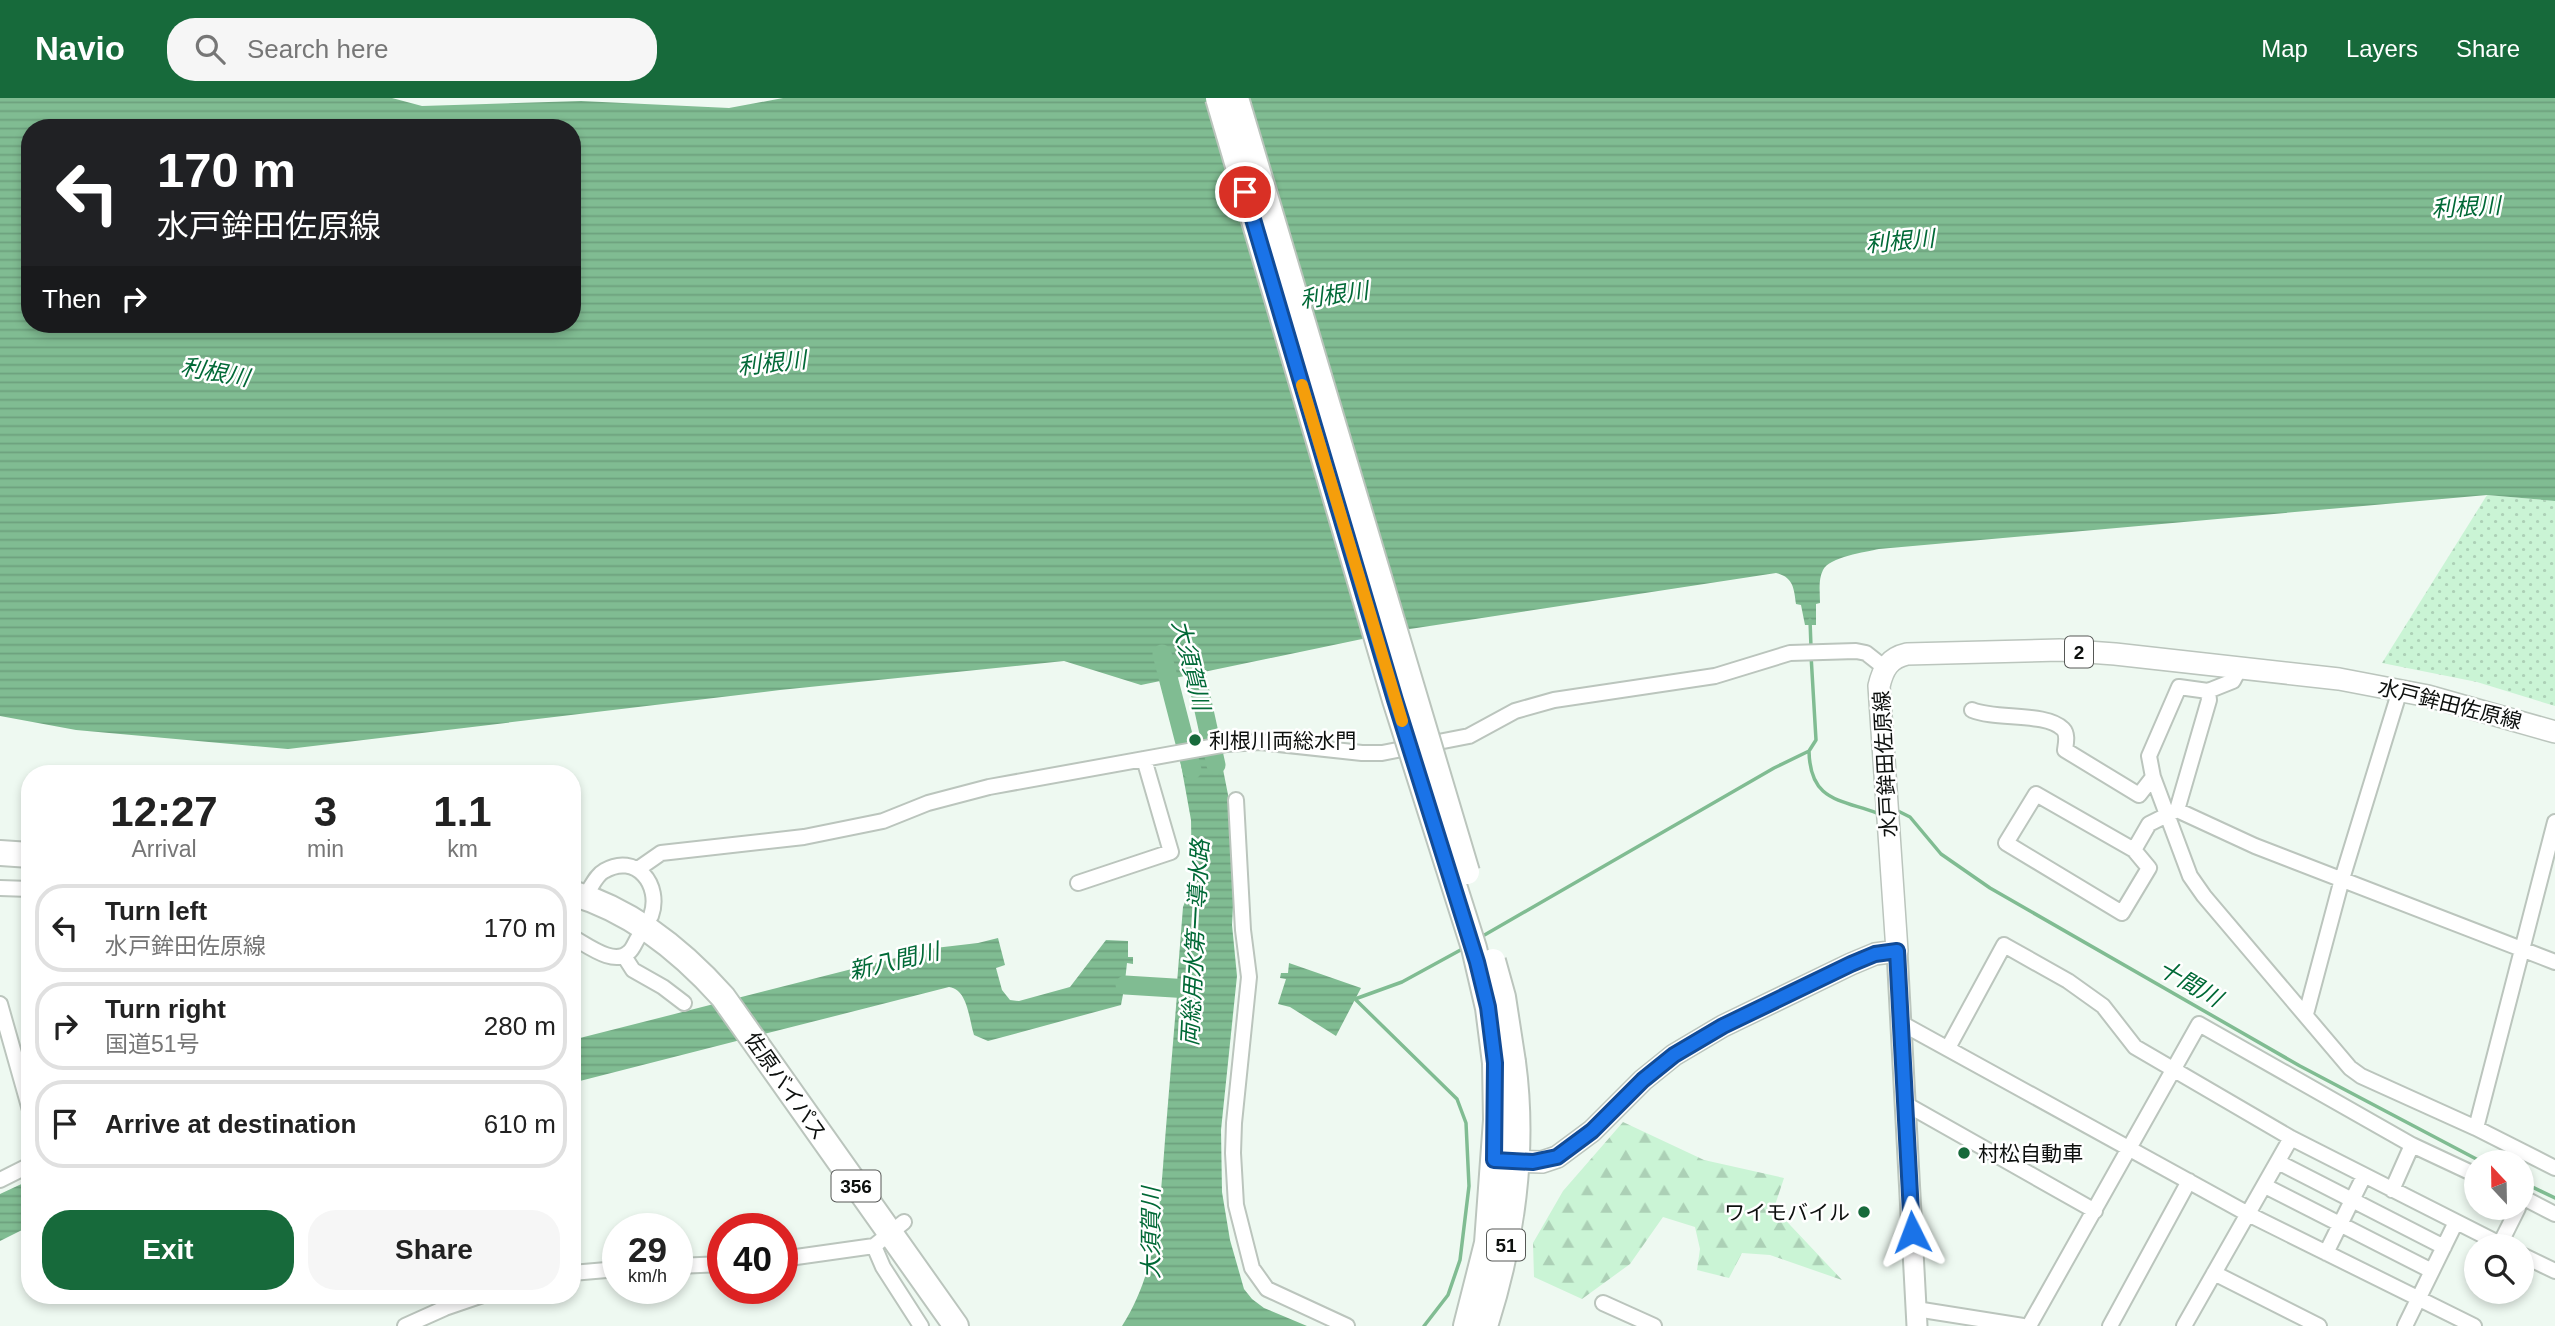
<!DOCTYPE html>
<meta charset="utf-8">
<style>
:root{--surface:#fff;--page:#f6f6f6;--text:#222;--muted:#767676;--line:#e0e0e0;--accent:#176a3b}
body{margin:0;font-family:Arial,"Noto Sans JP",sans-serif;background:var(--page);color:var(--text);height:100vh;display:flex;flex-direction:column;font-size:26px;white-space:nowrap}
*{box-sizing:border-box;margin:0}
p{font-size:23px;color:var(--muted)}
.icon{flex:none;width:38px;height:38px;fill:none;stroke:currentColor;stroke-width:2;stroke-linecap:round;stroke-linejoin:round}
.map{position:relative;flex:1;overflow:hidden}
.drawer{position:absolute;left:21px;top:667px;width:560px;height:539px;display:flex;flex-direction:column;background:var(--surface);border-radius:28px;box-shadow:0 4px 10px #0003}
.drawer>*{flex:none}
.hud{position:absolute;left:21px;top:21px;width:560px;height:214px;border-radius:28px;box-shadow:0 4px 10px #0003;background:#202124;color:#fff;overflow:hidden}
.needle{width:46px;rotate:338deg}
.fabs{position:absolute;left:2464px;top:1052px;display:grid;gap:14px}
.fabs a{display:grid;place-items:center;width:70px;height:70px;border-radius:50%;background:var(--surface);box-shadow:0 4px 10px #0003;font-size:35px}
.speed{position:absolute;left:602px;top:1115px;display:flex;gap:14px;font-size:35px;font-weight:700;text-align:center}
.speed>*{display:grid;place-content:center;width:91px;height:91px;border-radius:50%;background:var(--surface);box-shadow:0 4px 10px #0003;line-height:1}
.speed small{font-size:18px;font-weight:400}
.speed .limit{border:10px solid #d22;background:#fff;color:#111}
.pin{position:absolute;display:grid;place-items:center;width:60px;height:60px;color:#fff;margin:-30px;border:4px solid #fff;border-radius:50%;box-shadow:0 2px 7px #0007}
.me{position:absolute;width:77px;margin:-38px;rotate:357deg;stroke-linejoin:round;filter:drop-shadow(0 0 5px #0008)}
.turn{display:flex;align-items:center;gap:24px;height:147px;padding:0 21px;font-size:32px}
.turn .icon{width:91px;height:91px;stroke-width:2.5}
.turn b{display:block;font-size:49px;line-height:60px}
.then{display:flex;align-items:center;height:66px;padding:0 21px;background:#0003;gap:14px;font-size:26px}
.eta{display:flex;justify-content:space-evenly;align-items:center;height:119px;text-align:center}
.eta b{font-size:42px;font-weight:800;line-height:49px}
.cta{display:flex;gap:14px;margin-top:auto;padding:14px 21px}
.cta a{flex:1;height:80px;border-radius:28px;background:var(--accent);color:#fff;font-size:28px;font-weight:800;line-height:80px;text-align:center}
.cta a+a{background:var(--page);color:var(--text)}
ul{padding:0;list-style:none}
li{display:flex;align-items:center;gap:21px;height:88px;margin:0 14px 10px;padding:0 7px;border:4px solid var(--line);border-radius:28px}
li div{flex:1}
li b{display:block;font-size:26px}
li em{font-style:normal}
header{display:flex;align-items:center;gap:42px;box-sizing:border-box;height:98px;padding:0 35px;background:var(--accent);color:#fff}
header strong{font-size:33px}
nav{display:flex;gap:38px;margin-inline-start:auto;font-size:24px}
.search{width:490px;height:63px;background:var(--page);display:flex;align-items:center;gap:18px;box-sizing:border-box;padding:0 24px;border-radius:28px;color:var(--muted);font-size:26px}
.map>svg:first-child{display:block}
.forest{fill:url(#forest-firs)}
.park{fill:url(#park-dots)}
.water{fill:url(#water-rules);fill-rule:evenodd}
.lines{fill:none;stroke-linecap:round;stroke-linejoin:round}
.stream{stroke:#80bc92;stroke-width:3.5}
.river{stroke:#80bc92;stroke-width:19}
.street-casing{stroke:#bbc5bd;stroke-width:18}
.secondary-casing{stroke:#bbc5bd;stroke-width:23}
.primary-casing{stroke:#bbc5bd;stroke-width:24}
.highway-casing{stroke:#bbc5bd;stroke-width:28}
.street{stroke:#fff;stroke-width:14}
.secondary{stroke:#fff;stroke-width:19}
.primary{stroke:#fff;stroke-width:21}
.highway{stroke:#fff;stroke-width:24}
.highway-bridge-casing{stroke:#bbc5bd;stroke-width:28;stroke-linecap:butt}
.highway-bridge{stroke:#fff;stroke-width:24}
.route-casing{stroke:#114b97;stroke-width:18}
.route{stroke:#1a73e8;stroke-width:12}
.slow{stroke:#f59e0b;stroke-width:12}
.poi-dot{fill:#176a3b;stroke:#fff;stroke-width:2.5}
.labels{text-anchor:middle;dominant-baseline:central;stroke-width:5;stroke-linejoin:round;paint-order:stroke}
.shield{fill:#fff;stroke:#565856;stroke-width:2}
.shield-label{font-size:19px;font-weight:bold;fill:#0d100e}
.street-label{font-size:21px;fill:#0d100e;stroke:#fff}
.poi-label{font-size:21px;fill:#0d100e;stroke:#fff;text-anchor:start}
.water-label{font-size:23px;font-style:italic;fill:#006936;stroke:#fff}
</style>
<header>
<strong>Navio</strong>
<div class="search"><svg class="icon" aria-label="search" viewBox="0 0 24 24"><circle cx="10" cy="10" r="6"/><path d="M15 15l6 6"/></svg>Search here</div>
<nav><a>Map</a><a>Layers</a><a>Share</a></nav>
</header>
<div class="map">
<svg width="2555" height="1228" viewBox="0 0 2555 1228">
<defs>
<pattern id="forest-firs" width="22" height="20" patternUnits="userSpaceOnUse" patternTransform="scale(1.75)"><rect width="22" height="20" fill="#caf4d5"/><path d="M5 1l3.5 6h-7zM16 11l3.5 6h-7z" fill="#acd0b6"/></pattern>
<pattern id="park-dots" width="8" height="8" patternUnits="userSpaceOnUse" patternTransform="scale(1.75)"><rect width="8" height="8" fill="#caf4d5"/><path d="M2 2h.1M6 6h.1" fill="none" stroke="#acd0b6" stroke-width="1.8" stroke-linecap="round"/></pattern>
<pattern id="water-rules" width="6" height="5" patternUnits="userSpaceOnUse" patternTransform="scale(1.75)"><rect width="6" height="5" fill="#80bc92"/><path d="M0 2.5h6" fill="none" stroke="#6da17d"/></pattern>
</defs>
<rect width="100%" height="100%" fill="#eef9f1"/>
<path class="forest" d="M1623,1024L1704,1062L1784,1080L1774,1110L1842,1182L1770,1157L1742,1155L1729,1180L1697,1172L1700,1151L1695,1129L1663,1119L1630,1166L1582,1201L1534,1179L1533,1145L1563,1093Z"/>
<path class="park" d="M2487,397L2555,403V608L2477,584L2382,565Z"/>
<path class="water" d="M0,0H392L422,8L581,3L729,10L783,0H2555V403L2487,397L1879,451C1866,454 1829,459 1823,472C1818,482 1820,494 1820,505L1816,506V527H1805L1801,507L1796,506C1794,490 1793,479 1776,475L1410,531L1141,587L1064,563L780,592L288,651L76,632L0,618ZM30,30H572V226H30Z
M1220,656L1232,717L1235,769L1232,827L1237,878L1221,1032L1222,1094L1230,1142L1244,1191L1252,1201L1264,1210L1307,1228H1122C1158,1172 1160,1106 1165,1042C1169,993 1173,945 1177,897L1173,896V886L1177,885L1183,809L1192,786L1191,722L1180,661Z
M998,840L1005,867L996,870L1002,892L1010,902L1019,903L1070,889L1106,842L1128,843V859H1133V866L1127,865L1125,883L1150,885V893L1124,891L1121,907L988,943L974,937C969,922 968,891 949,889L572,985V942L935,850L978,845Z
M1289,865L1361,890L1336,938L1290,909L1278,906L1286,881L1280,880L1281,875H1288Z
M30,1082V1128L0,1143V1096Z"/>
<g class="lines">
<path class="stream" d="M1810,522L1811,549
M1809,653C1810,703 1839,701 1877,715
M1896,712L1910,719L1941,756L1990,790L2300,968L2482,1064
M1481,839L1774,670L1809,653L1816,642L1811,557
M2522,1084L2555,1100
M1424,1228L1448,1197L1460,1162L1469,1088L1466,1025L1457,1001L1355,901L1402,884L1466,849"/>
<path class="river" d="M1191,553L1216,667
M1162,556L1192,672
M1125,887L1190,891"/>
<g class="street-casing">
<path id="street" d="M1972,612C1996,622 2046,614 2063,631C2068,636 2066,645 2065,652L2139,697L2153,679L2190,778L2204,798L2350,970L2361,978L2476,1030L2555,1070
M2153,679L2149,658L2179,589L2208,593L2233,583L2240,570
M1236,702L1243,832L1249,879L1234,1025L1233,1055L1236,1107L1252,1170L1267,1191L1347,1228
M2177,712L2209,602L2208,593
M2134,752L2149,770L2122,815L2006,745L2036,696L2134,752L2149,726L2177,712L2255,748L2555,864
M638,771L661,755L804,739L883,723L928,705L989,689L1227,646L1260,644L1362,655H1382L1469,638L1515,613L1554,602L1715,578L1790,555L1856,553L1866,555L1885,570
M1078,785L1171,754L1144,661
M0,790L30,791
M584,799C591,791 595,778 604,773C636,754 662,787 651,818
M572,839C586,846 614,869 629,854C633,851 635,844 638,840
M624,858L633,872L663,889L684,905
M0,906L30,1012
M2306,916L2342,781L2400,592
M1901,925L2248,1116L2474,1228
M1948,950L2004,847L2068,883L2103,908L2135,949L2291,1040L2504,1148
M1904,1005L2095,1113
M2476,1030L2555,724
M2278,1064L2444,1149
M0,1082L30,1067
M2265,1088L2432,1173
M2392,1092L2412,1047
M2522,1099L2555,1116
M2500,1146L2518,1110
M874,1148L883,1169L921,1228
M2326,1155L2364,1078
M2522,1157L2555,1173
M782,1161L874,1148L904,1124
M677,1168L723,1166
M572,1175L618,1171
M2214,1175L2319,1228
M1603,1205L1654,1228
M1916,1211L2023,1228
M405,1228L445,1210L483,1197
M2029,1228L2199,926L2412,1047L2476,1077
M2110,1228L2189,1083
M2184,1228L2291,1040
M2405,1228L2456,1124"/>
</g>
<g class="secondary-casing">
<path id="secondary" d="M1897,853L1917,1228"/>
</g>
<g class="primary-casing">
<path id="primary" d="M1500,1063L1542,1064L1557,1059L1592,1033L1643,982L1674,957L1723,928L1851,866L1875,856L1897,853L1879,588C1883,571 1889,560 1907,556L2060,552L2115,556L2339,581L2428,598L2555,634"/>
</g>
<g class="highway-casing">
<path id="highway" d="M0,755L30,757
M572,795C633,813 682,853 723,899L956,1228
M1466,1228L1487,1145L1496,1022L1495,965
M1485,1228C1512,1144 1525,1052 1513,964"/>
</g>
<use href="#street" class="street"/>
<use href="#secondary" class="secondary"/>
<use href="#primary" class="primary"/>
<use href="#highway" class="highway"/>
<g class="highway-bridge-casing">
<path id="highway-bridge" d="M1218,0L1395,602L1474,850L1488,910L1495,965
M1236,0L1467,774
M1493,863L1503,899L1513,964"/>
</g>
<use href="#highway-bridge" class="highway-bridge"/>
</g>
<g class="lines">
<g class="route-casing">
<path id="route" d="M1245,94L1395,602L1477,864L1488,909L1495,965L1494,1062L1533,1064L1557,1059L1592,1033L1643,982L1674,957L1723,928L1851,866L1875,856L1897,853L1912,1134"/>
</g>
<use href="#route" class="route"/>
<path class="slow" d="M1302,287L1402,623"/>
</g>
<g class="poi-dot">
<circle cx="1195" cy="642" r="7"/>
<circle cx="1964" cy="1055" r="7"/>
<circle cx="1864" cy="1114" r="7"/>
</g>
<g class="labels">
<g class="shield">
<rect x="2065" y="538.5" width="28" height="31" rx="5"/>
<rect x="831.5" y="1072.5" width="49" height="31" rx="5"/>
<rect x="1487" y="1131.5" width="38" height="31" rx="5"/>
</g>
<g class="shield-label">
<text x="2079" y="554">2</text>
<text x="856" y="1088">356</text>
<text x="1506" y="1147">51</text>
</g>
<g class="street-label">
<text transform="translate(2450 606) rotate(14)">水戸鉾田佐原線</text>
<text transform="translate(1885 666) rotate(-93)">水戸鉾田佐原線</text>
<text transform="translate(786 988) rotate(55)">佐原バイパス</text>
</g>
<g class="poi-label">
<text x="1209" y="642">利根川両総水門</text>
<text x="1978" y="1055">村松自動車</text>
<text x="1850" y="1114" text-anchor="end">ワイモバイル</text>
</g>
<g class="water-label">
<text transform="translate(2466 109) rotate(-3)">利根川</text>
<text transform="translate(1900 143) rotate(-5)">利根川</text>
<text transform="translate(1334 197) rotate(-8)">利根川</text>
<text transform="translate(772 265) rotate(-6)">利根川</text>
<text transform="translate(215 274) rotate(10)">利根川</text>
<text transform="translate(1191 567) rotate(76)">大須賀川</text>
<text transform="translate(1195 845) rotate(-87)">両総用水第一導水路</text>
<text transform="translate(894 863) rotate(-13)">新八間川</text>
<text transform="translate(2190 885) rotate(30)">十間川</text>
<text transform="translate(1151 1135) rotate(-90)">大須賀川</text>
</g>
</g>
</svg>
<div class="fabs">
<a><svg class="needle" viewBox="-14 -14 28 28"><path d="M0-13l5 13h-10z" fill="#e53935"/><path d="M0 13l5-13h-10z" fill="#767676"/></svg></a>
<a><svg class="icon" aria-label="search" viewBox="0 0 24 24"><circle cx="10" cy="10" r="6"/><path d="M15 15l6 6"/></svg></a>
</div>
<div class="speed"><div>29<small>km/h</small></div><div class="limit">40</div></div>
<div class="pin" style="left:1245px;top:94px;background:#d93025"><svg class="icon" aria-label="arrive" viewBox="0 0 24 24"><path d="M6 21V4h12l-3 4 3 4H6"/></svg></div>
<svg class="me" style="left:1912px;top:1134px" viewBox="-20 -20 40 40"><path d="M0-17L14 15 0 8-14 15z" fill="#1a73e8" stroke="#fff" stroke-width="4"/></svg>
<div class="hud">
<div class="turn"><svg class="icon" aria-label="left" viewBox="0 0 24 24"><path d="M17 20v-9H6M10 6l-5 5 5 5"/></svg><div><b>170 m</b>水戸鉾田佐原線</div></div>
<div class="then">Then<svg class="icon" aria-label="right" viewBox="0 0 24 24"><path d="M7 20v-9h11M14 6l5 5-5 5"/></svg></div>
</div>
<section class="drawer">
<div class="eta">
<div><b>12:27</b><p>Arrival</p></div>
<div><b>3</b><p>min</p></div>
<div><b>1.1</b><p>km</p></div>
</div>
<ul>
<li><svg class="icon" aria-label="left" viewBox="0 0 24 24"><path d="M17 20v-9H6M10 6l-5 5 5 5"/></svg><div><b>Turn left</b><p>水戸鉾田佐原線</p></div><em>170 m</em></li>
<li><svg class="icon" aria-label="right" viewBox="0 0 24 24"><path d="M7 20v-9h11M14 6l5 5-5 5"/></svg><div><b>Turn right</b><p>国道51号</p></div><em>280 m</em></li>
<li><svg class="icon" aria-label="arrive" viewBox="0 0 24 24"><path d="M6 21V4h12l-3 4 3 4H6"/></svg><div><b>Arrive at destination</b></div><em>610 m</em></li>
</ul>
<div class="cta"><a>Exit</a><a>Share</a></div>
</section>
</div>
